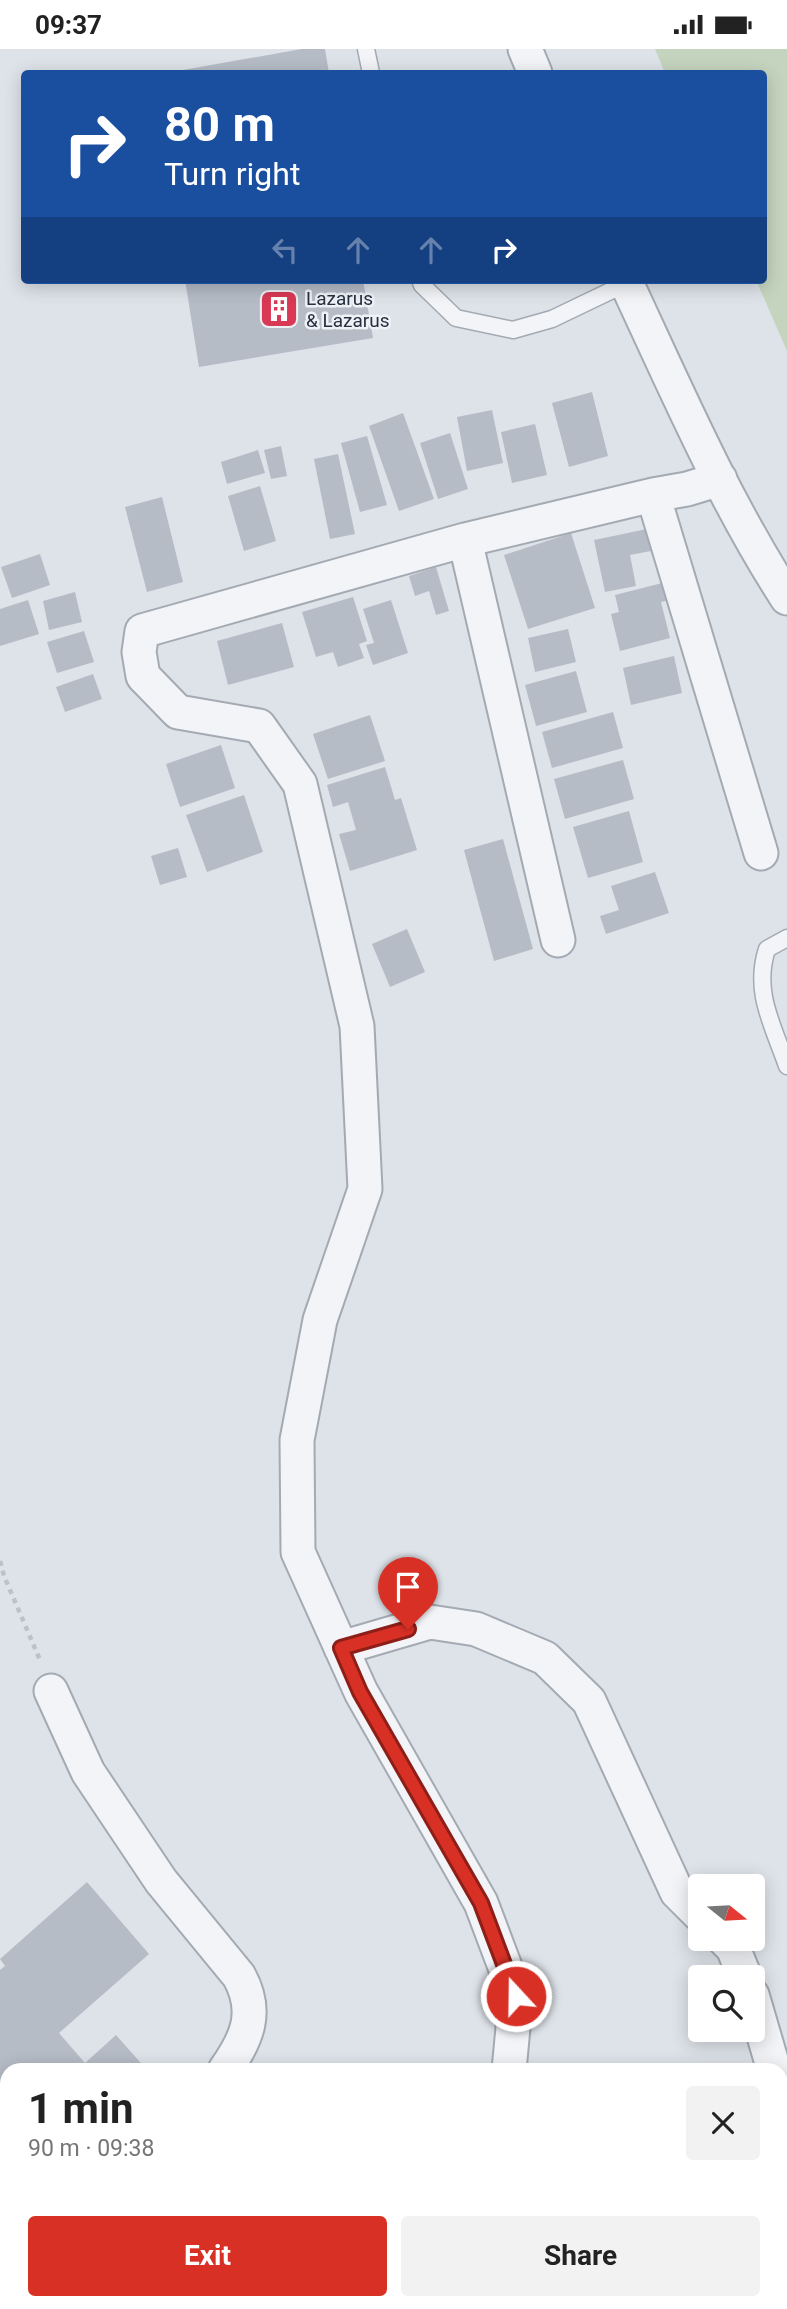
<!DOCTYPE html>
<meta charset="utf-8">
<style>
:root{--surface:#fff;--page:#f2f2f2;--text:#222;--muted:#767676;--accent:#d93025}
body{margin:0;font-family:Roboto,sans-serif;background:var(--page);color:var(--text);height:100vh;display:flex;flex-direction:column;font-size:26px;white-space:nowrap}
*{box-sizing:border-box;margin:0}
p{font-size:23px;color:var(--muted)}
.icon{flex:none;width:38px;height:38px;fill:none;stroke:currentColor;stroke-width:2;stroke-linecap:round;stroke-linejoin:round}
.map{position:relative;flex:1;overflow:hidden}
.details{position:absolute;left:0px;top:2014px;width:788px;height:247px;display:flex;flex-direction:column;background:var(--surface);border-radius:21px 21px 0 0;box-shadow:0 4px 18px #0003}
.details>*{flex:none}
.top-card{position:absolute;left:21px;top:21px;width:746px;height:214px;border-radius:7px;box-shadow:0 4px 18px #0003;background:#1a4fa0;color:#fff;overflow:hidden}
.needle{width:46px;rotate:108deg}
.controls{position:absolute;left:688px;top:1825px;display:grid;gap:14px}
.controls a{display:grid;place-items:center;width:77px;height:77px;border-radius:7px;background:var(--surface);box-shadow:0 4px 18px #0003;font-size:35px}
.pin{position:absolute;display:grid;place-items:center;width:60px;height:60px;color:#fff;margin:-72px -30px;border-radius:50% 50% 50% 0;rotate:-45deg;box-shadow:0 0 7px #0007}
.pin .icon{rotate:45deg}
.me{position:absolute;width:77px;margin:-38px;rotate:339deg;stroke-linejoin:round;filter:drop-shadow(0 0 5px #0008)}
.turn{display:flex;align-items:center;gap:24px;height:147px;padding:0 28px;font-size:32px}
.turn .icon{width:91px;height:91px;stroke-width:2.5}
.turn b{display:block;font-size:49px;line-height:60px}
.lanes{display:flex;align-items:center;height:66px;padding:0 28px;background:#0003;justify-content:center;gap:35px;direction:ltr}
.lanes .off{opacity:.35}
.round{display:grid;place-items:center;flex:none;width:74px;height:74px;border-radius:7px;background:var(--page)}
.headline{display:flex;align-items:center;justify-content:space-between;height:119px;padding:0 28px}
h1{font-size:42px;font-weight:700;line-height:52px}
.primary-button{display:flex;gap:14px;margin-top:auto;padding:14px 28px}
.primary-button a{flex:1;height:80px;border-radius:7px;background:var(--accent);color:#fff;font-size:28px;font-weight:700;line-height:80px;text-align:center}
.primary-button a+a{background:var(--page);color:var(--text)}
.status{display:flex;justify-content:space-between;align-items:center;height:49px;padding:0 35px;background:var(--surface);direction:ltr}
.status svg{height:19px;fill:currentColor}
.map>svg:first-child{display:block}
.green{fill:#c5d4bf}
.building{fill:#b5bcc6}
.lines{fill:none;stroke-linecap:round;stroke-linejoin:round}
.service-casing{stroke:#a3aab3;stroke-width:19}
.minor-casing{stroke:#a3aab3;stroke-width:37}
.path{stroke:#bdc1c8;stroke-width:4.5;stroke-dasharray:5 5;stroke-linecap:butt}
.service{stroke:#f2f4f7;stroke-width:16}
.minor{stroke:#f2f4f7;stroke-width:33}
.route-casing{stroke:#8d1f18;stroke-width:18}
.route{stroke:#d93025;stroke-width:12}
.labels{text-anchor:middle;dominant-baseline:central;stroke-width:5;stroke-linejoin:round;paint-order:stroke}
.poi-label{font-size:19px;fill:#263141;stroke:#eef2f7;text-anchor:start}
</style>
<div class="status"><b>09:37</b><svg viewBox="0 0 49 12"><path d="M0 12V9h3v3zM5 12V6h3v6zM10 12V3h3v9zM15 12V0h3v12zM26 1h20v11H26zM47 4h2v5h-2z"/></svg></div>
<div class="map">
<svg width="787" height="2260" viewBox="0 0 787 2260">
<rect width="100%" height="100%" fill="#dee3e9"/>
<path class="green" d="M655,0H787V302L756,231H763V24H665Z"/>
<path class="building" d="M302,0H325L329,24H166Z
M185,231H363L373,289L199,318Z
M592,343L608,407L569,418L552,354Z
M492,361L503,414L467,422L457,368Z
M403,364L434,450L399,462L369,377Z
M535,375L547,426L512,434L501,383Z
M450,384L468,440L438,450L420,394Z
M367,387L387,456L360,463L341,394Z
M281,397L287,427L271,430L264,401Z
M258,401L265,424L227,435L221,413Z
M338,405L355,485L330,490L314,410Z
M260,437L276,492L244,502L228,447Z
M162,448L183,533L147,543L125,458Z
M647,480L651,502L630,506L636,537L605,543L594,491Z
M571,484L595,559L528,580L504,506Z
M40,505L50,536L12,549L1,518Z
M436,518L449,562L436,566L429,542L415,547L409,527Z
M678,530L683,548L661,553L670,589L620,602L611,565L619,563L615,546Z
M75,543L82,573L49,581L43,552Z
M353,548L367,592L359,595L364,609L338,618L333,603L316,608L302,563Z
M28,551L39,585L0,597V560Z
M391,551L408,604L373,616L366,596L374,594L363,560Z
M282,574L294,618L228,636L217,592Z
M568,580L576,613L535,623L528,589Z
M84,582L94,613L57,624L47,593Z
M674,607L682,644L631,656L623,619Z
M576,622L587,663L536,677L525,636Z
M93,625L102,650L65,663L56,638Z
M613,663L623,699L552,719L542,683Z
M370,666L385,712L328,730L313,685Z
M221,696L235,739L180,758L166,715Z
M623,711L634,750L565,770L554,730Z
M385,718L395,751L401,749L417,801L350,822L339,785L356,781L348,753L333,758L327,736Z
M244,746L263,803L207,823L186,766Z
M629,762L643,813L588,829L573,778Z
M503,790L533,900L494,912L464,801Z
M178,799L187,828L160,836L151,807Z
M655,823L669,864L606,885L600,867L619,861L611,837Z
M407,880L425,923L390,938L372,895Z
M87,1833L149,1905L59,1984L85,2014L116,1986L147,2021H7V2077L0,2069V1921L5,1917L0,1910Z"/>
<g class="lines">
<g class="service-casing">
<path id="service" d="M366,0L371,24
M420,231L422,236L456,269L513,281L552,270L627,234
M787,889L767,900C753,943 773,976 787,1017"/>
</g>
<g class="minor-casing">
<path id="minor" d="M525,0L535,24
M625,231C675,338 723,450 787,549
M653,446L761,804
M465,491L558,891
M341,1599L430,1573L476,1580L545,1609L589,1652L677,1843L700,1866
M51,1642L88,1723L161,1832L239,1927C259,1963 247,1990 225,2021
M724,1890L733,1899L745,1928
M752,1946L774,2021
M509,2021L516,1947L481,1854L361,1643L298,1503L297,1391L320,1271L365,1140L357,977L300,735L259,677L178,663L143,627L139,603L142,582L465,491L653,446L687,440L720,430
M780,2045L782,2052L780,2059
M0,2145L7,2147
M290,2260L292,2254
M668,2260L669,2254"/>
</g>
<path class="path" d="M0,1512L4,1527L40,1611"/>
<use href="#service" class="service"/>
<use href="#minor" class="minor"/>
</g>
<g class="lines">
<g class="route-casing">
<path id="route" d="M408,1580L341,1599L360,1643L481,1854L516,1947"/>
</g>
<use href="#route" class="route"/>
</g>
<defs>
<g id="building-square" transform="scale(2.0125)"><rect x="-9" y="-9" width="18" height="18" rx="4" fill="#d93955" stroke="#eef2f7"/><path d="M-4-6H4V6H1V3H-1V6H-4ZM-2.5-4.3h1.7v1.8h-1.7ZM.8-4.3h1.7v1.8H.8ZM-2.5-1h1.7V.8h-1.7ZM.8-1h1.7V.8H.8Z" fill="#fff"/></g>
</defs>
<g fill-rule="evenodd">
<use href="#building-square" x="279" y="260"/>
</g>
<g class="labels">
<g class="poi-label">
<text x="306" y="249">Lazarus<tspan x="306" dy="22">&amp; Lazarus</tspan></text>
</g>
</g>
</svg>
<div class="controls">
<a><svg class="needle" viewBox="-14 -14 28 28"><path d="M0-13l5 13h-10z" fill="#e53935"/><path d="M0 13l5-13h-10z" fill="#767676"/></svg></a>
<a><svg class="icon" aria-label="search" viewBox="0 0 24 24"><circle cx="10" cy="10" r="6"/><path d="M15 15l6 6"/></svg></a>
</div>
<div class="pin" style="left:408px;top:1580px;background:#d93025"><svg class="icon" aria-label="arrive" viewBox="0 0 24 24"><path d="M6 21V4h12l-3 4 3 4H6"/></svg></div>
<svg class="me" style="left:516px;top:1947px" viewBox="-20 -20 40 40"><circle r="17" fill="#d93025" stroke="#fff" stroke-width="3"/><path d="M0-11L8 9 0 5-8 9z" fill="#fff"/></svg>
<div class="top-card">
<div class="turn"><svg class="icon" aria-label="right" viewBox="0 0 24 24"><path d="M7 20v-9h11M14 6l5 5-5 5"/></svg><div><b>80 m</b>Turn right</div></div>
<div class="lanes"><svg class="icon off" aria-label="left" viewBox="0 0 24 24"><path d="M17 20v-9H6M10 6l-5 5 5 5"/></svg><svg class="icon off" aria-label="ahead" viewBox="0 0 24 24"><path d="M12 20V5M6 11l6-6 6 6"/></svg><svg class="icon off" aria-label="ahead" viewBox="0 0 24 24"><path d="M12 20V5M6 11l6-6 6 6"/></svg><svg class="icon" aria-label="right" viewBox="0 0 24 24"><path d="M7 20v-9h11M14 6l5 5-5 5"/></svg></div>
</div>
<section class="details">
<div class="headline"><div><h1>1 min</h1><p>90 m · 09:38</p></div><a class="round"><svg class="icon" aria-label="close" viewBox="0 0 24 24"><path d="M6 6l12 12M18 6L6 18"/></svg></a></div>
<div class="primary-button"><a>Exit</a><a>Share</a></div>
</section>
</div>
